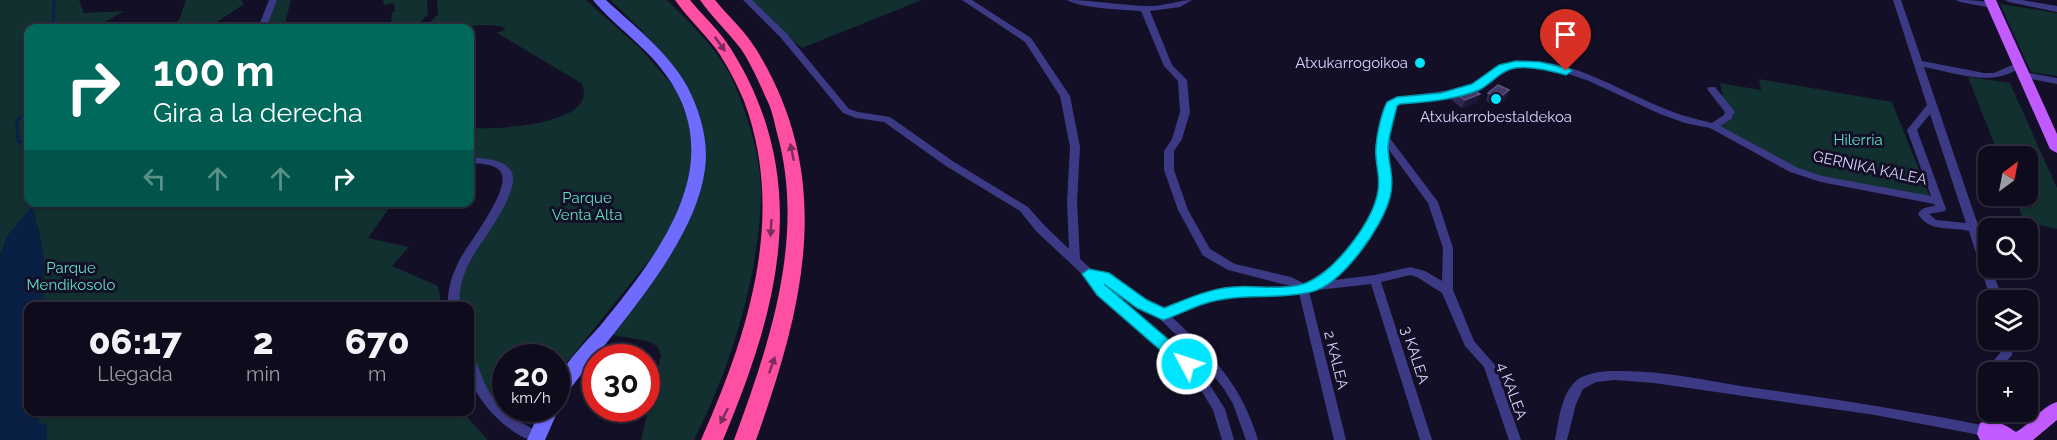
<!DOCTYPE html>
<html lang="es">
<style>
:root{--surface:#0e0b1c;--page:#171425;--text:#f1f3f6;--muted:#9b9ba3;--line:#2e2b3b}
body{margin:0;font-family:Raleway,sans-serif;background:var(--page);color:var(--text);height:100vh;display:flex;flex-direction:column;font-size:22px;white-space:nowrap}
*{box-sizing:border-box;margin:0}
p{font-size:20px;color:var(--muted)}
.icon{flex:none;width:33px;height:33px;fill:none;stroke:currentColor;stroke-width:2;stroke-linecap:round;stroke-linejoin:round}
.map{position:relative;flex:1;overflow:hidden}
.details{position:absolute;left:24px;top:302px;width:450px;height:114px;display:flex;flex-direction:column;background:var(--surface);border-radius:12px;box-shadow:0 2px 4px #0004,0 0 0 2px var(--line)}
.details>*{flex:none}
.hud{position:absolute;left:24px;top:24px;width:450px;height:183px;border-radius:12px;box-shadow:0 2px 4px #0004,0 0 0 2px var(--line);background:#00695c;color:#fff;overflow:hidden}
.needle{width:39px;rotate:32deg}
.controls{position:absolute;left:1978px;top:146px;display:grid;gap:12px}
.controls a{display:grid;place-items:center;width:60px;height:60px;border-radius:12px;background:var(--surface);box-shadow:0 2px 4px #0004,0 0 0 2px var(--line);font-size:30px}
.speed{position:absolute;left:492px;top:344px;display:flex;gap:12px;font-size:30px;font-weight:700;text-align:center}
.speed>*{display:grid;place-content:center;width:78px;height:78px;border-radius:50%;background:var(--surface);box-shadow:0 2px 4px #0004,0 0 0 2px var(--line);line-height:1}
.speed small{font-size:15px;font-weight:400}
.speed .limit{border:9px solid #d22;background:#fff;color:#111}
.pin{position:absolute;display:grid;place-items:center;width:51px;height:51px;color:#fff;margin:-62px -26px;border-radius:50% 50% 50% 0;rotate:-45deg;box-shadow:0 0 6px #0007}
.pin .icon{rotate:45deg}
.me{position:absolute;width:66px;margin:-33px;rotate:310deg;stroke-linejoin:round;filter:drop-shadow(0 0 4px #0008)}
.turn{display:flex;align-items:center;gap:21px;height:126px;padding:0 30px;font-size:27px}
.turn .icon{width:78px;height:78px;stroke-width:2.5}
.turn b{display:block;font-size:42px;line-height:51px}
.lanes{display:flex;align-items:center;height:57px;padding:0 30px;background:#0003;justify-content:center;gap:30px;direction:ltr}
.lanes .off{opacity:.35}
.eta{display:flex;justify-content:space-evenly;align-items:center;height:102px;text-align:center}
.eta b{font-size:36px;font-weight:800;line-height:42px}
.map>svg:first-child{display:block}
.green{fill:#12302f}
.water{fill:#0a1f44}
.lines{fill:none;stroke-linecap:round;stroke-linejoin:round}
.stream{stroke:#0a1f44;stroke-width:3}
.street{fill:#3d3a85;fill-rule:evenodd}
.secondary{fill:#6f6bff;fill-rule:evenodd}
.primary{fill:#c25bff;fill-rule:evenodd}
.highway{fill:#ff4fa3;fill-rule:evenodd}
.wall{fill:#312854}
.shaded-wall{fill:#1d163a}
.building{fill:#433a66;stroke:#5a527e;stroke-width:1.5}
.oneway{fill:#7d2c5e}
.route{fill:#00e5ff;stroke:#0095a6;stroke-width:1.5}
.poi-dot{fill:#00e5ff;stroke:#130f26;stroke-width:2}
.labels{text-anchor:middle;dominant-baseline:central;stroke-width:6;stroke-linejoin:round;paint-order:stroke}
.poi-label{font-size:15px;fill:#d9d4ff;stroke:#130f26;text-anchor:end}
.park-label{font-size:15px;fill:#5fe0c0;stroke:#130f26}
.street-label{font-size:15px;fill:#d9d4ff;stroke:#130f26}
</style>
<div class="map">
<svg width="2057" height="440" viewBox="0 0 2057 440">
<rect width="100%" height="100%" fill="#130f26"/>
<path class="green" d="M0,0H79L84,13L124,11L95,28H28V202L393,203L368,238L409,247L392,266L438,286L442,306H32L44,297V259L38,227L7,236L0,256Z
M186,0H241L244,4L208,28H164L179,20Z
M273,0H291L284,28H262Z
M383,0H427L428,14L418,25L406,23L394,28L391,25L392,13L395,11L394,3L384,5Z
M437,0H586L641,49L675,88L688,119L692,136V159L684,198L663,243L557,375L556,357H506L505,403H489L470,361V306H454L452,291L509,178L493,164L470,160V128C493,130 603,125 581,83L497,33L506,29C487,18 450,34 427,26L438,14Z
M610,0H667C689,22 714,45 729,73C745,105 761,155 761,191C760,274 731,367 694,440H641L661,356L657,346L647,341L613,335C630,309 647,284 664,259C671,248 681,236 687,224C736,127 679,64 610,0Z
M743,0H922L802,48Z
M2000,4L2057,13V76L2031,72Z
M1968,77L2010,83L2057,188V229L2024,221L2014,195H2028V156H1999Z
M1759,79L1892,102L1930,197L1827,178L1789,166L1716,126L1735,115L1723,99L1720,83L1761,90Z
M44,411H466L468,418L488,440H47V426L37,422Z"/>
<path class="water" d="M33,205L44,259V297L32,306H28V411H44L37,422L47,425V440H0V256L7,236Z"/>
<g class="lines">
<path class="stream" d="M53,28L54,0
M28,109L17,121L18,141L28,144
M28,153L23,171L28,190"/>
<path class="street" d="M269,0H277L266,28H258Z
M743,0H752L787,34L849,109L858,112L890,117L954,162L1028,207L1044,225L1069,249L1067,202L1070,147L1060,96L1025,42L962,0H972L1031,38L1070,96L1080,147L1077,202L1080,259L1092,270L1108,273L1146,301L1163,310L1206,293L1233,288L1290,286L1228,270L1202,255L1201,252L1178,210L1164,170V151L1172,139L1180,112L1178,81L1164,66L1141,11C1124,10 1080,8 1067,0C1095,0 1123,6 1151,6C1166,6 1178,0 1192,0L1180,7L1150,11L1172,65L1187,80L1190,112L1182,139L1174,151V170L1188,210L1210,249L1235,264L1291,277L1305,284L1340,260L1356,243L1379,197L1381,170L1377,147L1389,103C1401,94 1438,93 1455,89C1464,87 1473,85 1481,80C1493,73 1502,63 1517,61C1571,57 1619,91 1668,110C1682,116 1697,119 1712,123L1724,115L1725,112L1707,89L1709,87H1715L1735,112L1731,119L1720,126L1798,168L1822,176L1931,196L1907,130L1927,105L1893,0H1901L1922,61L1984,73H1994L2019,62L2023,65C1995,89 1957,73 1924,67L1979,228L1989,260V267H1991L2003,300H1991L1969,231C1949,226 1930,233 1918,214C1922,207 1928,207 1935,206L1934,204L1821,182L1790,172L1710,128L1685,123L1660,114L1589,81L1566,73L1544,68L1514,67L1482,87L1467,92L1445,97L1400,103L1396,106L1389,137L1438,202L1453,248V290L1474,341L1495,365L1521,440H1509L1484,367L1465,346L1442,293L1417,277L1410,275L1381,282L1432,440H1420L1371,284L1309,291L1346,440H1334L1299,293C1277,296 1255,294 1233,296C1211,298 1192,308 1171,316C1212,355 1241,384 1258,440H1246L1233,404L1224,389L1201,360L1159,318L1138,307L1099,279L1106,288L1203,374L1225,409L1234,440H1222L1213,410L1195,380L1098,294L1085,277L1036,231L1020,211L946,166L884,122L856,118L843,113L781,38ZM1930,114L1966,223L1936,220L1929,214L1945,211L1946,209L1917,130ZM1387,147L1428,203L1443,248L1442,281L1425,271L1410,267L1375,275L1326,281L1348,266L1364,248L1389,197L1391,170Z
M1956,0C1969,0 1985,0 1996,5L1992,8L1960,2Z
M2005,0H2022L2057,6V12L2009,2Z
M2024,72L2057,78V84L2021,77L2019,75L2021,73Z
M470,157C483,159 506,158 512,173C520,193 480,243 470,261C463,275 458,290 460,306H448C447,290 452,275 459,261C467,245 514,187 500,171C494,163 479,164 470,163Z
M2003,339H2015L2012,355L1998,372H1989V411H1996L1998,427L1996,431L1991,432L1989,435L1985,436L1875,415L1654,383L1615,380L1596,382L1583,389L1576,404L1567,440H1555C1559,420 1561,390 1580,378C1591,372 1604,371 1616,371C1659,370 1704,380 1747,387C1827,398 1906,410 1986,426L1979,385L1987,369L2000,353Z
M470,356L474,358C479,368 482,378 487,388C499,410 520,422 540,433L542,437L541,440C538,440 534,440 531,440C509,435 473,398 470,375C469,370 469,362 470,356Z"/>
<path class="secondary" d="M593,0H606C634,26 668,52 687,86C700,111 709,141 705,169C695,248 608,336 562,400L556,402C556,395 555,385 558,379C567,360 586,342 600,326C657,256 731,165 666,75C646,46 615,27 593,0Z
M556,403L559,408L545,440H527L541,408H556Z"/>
<path class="primary" d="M1984,0H1996L2057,134V153L2050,149Z
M2057,402V420L2033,440H1980L1977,434L1980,423C1995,418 2004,424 2016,432C2031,424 2041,407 2057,402Z"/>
<path class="highway" d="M675,0H690C703,16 720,31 731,49C813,180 779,307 723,440H701C748,334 787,216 744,101C737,84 726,63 716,49C703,32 687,17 675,0Z
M700,0H715C728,16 745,31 756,49C836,179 804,305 756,440H734C770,343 806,236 777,133C774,121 772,109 766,98C759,82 751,64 741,49C728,32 712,17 700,0Z"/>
</g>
<path class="wall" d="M1509,90L1506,98L1496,106L1486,101L1488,93Z
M1452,91L1480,94L1477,102L1462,108L1449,98Z"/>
<path class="shaded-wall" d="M1509,90L1506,98L1496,106L1499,98Z
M1480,94L1477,102L1462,108L1465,100Z"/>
<path class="building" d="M1498,85L1509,90L1499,98L1488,93Z
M1469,87L1480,94L1465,100L1452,91Z"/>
<defs><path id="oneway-solid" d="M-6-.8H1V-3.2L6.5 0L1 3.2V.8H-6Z" transform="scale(1.5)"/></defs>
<g class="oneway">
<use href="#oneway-solid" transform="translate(720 44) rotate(54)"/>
<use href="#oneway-solid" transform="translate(792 152) rotate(-102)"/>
<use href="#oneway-solid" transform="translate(771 228) rotate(93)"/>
<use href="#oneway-solid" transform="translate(772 365) rotate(-71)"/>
<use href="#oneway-solid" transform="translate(724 416) rotate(116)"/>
</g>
<path class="route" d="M1516,61L1540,62L1570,69L1572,71L1566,75C1550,71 1531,66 1515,68C1501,70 1491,84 1479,90C1454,100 1427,102 1400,104L1397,106C1394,119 1389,134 1388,147C1388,163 1395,178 1390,197C1383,226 1342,285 1311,292C1277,300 1243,293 1210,302C1194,306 1179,315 1163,320L1137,308L1104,284L1192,360L1194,364L1192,368H1181L1097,295L1082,274L1089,269L1109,273L1147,300L1164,308C1187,299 1208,289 1233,287C1256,285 1284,291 1306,283C1334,272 1370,225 1377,196C1382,177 1374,163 1376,146C1377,134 1381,114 1387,102L1397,97L1441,93L1472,84L1499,65Z"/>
<g class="poi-dot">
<circle cx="1420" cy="63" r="6"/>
<circle cx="1496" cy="99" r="6"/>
</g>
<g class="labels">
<g class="poi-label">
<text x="1408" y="63">Atxukarrogoikoa</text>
<text x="1496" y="117" text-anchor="middle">Atxukarrobestaldekoa</text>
</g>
<g class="park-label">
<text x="1858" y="140">Hilerria</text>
<text x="587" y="198">Parque<tspan x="587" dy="17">Venta Alta</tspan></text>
<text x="71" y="268">Parque<tspan x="71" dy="17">Mendikosolo</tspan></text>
</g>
<g class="street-label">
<text transform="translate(1870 168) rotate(12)">GERNIKA KALEA</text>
<text transform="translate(1415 355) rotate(72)">3 KALEA</text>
<text transform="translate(1336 360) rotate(76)">2 KALEA</text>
<text transform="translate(1512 391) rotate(70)">4 KALEA</text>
</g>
</g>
</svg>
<div class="controls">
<a><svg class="needle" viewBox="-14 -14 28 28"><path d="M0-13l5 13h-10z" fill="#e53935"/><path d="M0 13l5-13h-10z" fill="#9b9ba3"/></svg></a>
<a><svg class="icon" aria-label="search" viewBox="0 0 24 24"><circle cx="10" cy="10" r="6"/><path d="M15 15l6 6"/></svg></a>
<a><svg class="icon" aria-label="layers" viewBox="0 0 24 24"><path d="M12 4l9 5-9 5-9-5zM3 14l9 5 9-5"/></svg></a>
<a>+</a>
</div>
<div class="speed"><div>20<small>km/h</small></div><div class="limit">30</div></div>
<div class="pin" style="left:1566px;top:71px;background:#d93025"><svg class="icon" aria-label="arrive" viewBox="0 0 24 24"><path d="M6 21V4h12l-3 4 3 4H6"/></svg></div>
<svg class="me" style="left:1187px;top:364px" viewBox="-20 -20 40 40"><circle r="17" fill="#00e5ff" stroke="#fff" stroke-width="3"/><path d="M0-11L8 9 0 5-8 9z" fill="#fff"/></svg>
<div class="hud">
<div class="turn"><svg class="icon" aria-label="right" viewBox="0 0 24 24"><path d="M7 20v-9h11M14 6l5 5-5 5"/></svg><div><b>100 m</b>Gira a la derecha</div></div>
<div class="lanes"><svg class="icon off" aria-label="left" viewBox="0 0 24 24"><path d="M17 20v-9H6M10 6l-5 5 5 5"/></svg><svg class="icon off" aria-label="ahead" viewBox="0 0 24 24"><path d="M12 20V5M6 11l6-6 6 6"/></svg><svg class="icon off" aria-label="ahead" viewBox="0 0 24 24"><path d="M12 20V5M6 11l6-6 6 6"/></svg><svg class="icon" aria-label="right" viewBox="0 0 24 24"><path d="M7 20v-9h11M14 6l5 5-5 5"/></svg></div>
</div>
<section class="details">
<div class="eta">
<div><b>06:17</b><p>Llegada</p></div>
<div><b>2</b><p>min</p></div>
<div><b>670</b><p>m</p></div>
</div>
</section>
</div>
